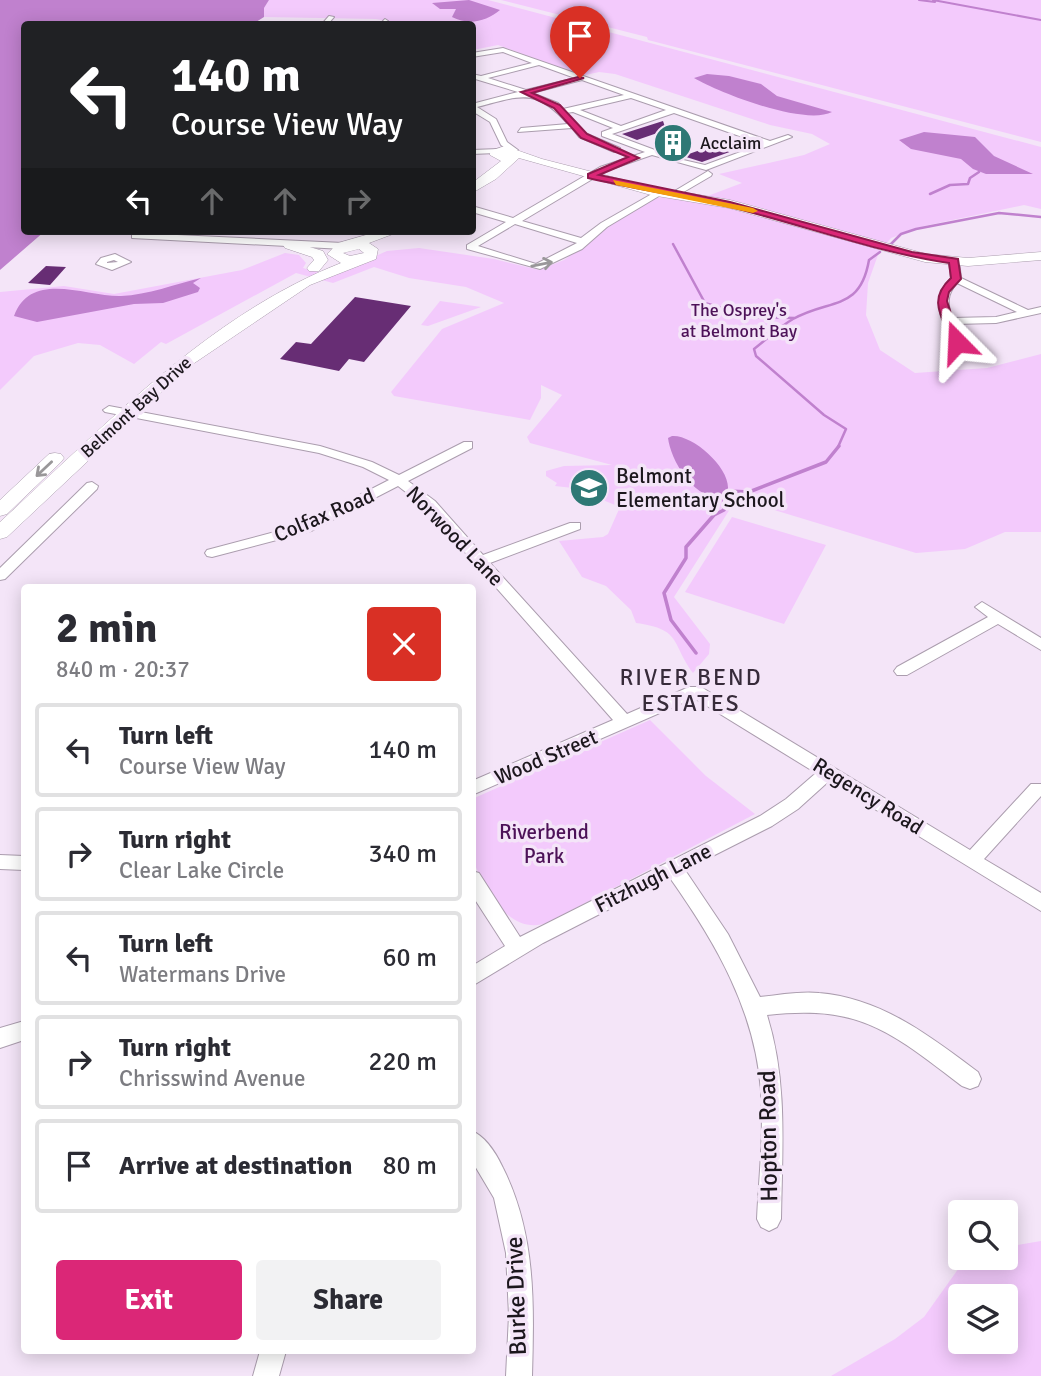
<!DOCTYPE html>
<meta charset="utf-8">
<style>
:root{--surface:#fff;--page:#f2f2f3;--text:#2b2b33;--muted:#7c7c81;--line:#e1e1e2;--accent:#db2777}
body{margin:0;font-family:Signika,sans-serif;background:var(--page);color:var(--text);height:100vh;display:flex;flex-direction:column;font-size:26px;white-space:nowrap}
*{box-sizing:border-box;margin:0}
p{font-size:23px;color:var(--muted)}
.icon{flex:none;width:38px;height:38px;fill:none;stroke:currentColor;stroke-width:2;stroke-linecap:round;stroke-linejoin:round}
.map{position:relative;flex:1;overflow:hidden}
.panel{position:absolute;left:21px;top:584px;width:455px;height:770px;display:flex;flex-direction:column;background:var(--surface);border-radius:7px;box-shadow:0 4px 18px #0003}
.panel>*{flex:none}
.hud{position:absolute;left:21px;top:21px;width:455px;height:214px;border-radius:7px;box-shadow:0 4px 18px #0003;background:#202124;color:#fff;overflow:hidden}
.tools{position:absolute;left:948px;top:1200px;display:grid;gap:14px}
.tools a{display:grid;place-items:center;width:70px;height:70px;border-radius:7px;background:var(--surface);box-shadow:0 4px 18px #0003;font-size:35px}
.pin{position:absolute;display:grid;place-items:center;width:60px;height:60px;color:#fff;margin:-72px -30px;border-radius:50% 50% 50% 0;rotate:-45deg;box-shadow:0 0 7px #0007}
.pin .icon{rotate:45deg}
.me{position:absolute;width:77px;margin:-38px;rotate:339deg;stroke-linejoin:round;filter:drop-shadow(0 0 5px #0008)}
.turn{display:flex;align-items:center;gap:24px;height:147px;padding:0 35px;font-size:32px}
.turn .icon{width:91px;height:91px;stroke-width:2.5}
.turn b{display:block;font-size:49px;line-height:60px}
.lanes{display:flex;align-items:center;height:66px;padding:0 35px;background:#0003;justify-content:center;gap:35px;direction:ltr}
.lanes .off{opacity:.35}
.round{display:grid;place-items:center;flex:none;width:74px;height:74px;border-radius:7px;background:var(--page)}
.summary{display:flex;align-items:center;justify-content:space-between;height:119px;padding:0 35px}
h1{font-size:42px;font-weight:800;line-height:52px}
.button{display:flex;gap:14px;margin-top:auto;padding:14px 35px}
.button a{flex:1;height:80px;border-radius:7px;background:var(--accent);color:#fff;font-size:28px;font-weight:800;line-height:80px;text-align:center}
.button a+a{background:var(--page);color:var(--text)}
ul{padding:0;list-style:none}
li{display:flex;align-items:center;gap:21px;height:94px;margin:0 14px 10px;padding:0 21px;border:4px solid var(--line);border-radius:7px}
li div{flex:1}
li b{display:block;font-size:26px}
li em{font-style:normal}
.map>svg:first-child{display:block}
.green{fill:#f3cafc;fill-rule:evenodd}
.water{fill:#c081ce}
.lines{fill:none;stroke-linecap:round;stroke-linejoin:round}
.stream-far2{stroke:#c081ce;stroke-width:2}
.stream-far1{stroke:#c081ce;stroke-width:2.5}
.stream{stroke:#c081ce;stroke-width:3.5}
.building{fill:#672d74}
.street-casing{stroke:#ab9dae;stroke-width:2}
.secondary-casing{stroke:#ab9dae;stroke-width:1}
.street{fill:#fff;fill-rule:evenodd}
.secondary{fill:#fff;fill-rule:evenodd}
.oneway{stroke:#999799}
.route{fill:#db2777;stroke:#8e194d;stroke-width:2}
.slow{fill:#f59e0b}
.labels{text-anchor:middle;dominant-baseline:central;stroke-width:7;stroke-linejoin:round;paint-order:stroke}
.far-poi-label{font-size:18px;fill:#1c171d;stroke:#f4e5f8;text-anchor:start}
.far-park-label{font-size:18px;fill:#4d1258;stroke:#f4e5f8}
.far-street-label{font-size:18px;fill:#1c171d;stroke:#f4e5f8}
.poi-label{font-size:21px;fill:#1c171d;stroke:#f4e5f8;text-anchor:start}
.street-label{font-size:21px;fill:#1c171d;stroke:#f4e5f8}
.park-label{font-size:21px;fill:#4d1258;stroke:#f4e5f8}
.neighbourhood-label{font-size:23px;letter-spacing:2px;fill:#372b3a;stroke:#f4e5f8}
.near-street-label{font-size:24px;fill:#1c171d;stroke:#f4e5f8}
</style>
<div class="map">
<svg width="1041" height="1376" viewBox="0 0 1041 1376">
<rect width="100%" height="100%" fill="#f4e5f8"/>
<path class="green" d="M269,0H488L1041,147V209L1024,205L924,226L891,238L879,252L868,283L866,315L880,350L915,373L987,368L1041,354V532H1005L965,549L916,553L761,506L730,509L674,597L710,644L709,654L693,673C671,643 682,629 636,623L631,610L606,586L582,577L559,541L603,537L608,534L620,507L573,488L555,486L557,483L546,476V471L564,466L612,465L530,443L527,437L562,395L541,385V398L530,420L394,396L391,392L442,329L504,303L466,287L409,278L374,267L333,283L296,273L166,344L161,342L134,364L100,345L78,343L34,356L0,390V292L64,286L114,294L242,270L285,253L299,255L306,263L303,268L330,276L387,251L419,248L494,259L539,270L564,260L622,217L657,198L682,192L705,197L742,183L719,174L804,155L830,144L812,134L770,125L615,74L599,72L581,76L498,45L473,50L472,24H387L388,21L376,19L264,17V8Z
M501,0H1041V142L648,40L647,37Z
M440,301L481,307L428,326L421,325Z
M732,517L826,545L784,624L685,592Z
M650,720L706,776L755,814L549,922C511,938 485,891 473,860C468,843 473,817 472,799Z
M1041,1241V1376H831L895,1339L924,1317L966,1258H1006V1247ZM961,1297H1006V1342H961Z"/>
<path class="water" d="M0,0H269L264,8V17L253,24H24V231H45L0,270Z
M469,0L500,10C487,21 469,26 452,17L456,9H440L432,3Z
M707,74L729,76L761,84L777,96L832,112C804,126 720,93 694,78Z
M924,132L975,137L994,156L1033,174H986L973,169L961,159L911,149L899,140Z
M201,278L193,283L200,288L198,292L163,303L134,304L37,322L14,316C31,269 87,297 121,296C148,295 175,284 201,278Z
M672,436C694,434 738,474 726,496C697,505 671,462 668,438Z"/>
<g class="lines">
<path class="stream-far2" d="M919,0L935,2
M933,0L1041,20"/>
<path class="stream-far1" d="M930,194L950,185L968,184L970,178L979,172
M673,244L705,303L752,317L795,318
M890,245L901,234L916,229L999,213L1041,217
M838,447L846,429L824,415L756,356L754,349C767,339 779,327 793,319C830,298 860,312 869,260L880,252"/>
<path class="stream" d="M728,491L749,492L826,462L839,446
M696,653L671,620L664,593L686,558V547L714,515L724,510V497"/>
</g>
<path class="building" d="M663,121L666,130L637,140L622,134Z
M729,140L746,146L702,162L683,156Z
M46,266L66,267L50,285L28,283Z
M355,297L411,306L364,362L349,359L339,371L280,359L296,342L311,344Z"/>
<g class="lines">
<g class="street-casing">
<path id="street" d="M329,16L334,17L328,24H322Z
M385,19L388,21L386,24H380Z
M503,48L770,141L788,135L792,137L706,170L652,155L606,171L522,221L581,238L601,223L657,191L664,193L607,227L582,249L540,269L467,249V245L506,222L472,212V206L513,218L600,167L645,152L602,136V132L613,128L573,112L566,113L585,133L620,148V152H614L579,137L572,128L518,132L521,128L568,124C535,87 521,96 477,107L496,119L507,142L518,150L511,152L501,145L490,122L472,111V104L518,92L472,78V74L481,76L532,63L503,52L472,57V53ZM539,65L575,78L526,90L488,78ZM582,80L624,95L563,109L558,103L532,93ZM631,98L666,110L621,126L580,110ZM674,113L762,144L705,165L679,159L612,134ZM515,224L577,243L536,264L478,246Z
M499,149L496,153L472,154V150Z
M708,171L712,174L711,176L675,197L668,195Z
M135,233L343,243L348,246L343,249L132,238V234Z
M115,254L131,262L112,270L96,264L101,258ZM114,260L118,262L107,263V262Z
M954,258L959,261L961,278L1028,310L1041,307V313L996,323L955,324L962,342L953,344C941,322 930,299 951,278L949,261ZM957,283L1017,312L996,317L952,318C947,304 947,294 957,283Z
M109,406L320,446L372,462L399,475L464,442H472V448L408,481L435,501L483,555L570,523H580V529L490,563L627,714L689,687H701L970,850L1031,784H1041V796L984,859L1041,893V911L829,781L798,809L772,826L685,870L728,934L760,997C779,995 800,991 819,993C881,998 930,1036 978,1072L981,1079L978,1086L970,1089L962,1086C891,1032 860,1004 767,1015C788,1082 782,1149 781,1219L777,1227L769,1231L761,1227L757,1219C759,1176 764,1134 761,1091C755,1010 716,943 670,878L543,943L472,986V966L505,946L472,895V871L479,873L520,937L760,816L786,799L816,773L694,698L472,795V781L613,720L425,507L398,486L311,531L212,557L207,556L205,553L207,550L301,525L389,480L363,467L319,453L105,412L103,410Z
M92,482L98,486L97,489L5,579L0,580V568L87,483Z
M982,602L1041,638V650L998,624L907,675H897L894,671L897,667L988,617L975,607Z
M0,855L24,856V870L0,869Z
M24,1021V1040L0,1048V1028Z
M472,1131C486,1137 497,1155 503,1168C536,1234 534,1304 532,1376H506L509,1315L506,1253L494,1198L472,1161Z
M260,1351H286L279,1376H253Z"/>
</g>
<g class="secondary-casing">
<path id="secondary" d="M505,146L542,159L651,187L730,200L926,254L968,258L1041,252V260L968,266L925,262L729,208L651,195L519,158L496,179L472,193V183L501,161L490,155V151Z
M380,231H401L369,243L378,249L376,259L310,285L187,368L7,537L0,539V522C104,427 207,316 341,263L327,254L338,243ZM359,249L364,253L350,256L343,253Z
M290,241L323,251L328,260L319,271H309L307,268L314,260L312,257L285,248L283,245Z
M55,453L61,454L64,458L61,462L7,514L0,516V500L49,454Z"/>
</g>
<use href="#street" class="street"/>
<use href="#secondary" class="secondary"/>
</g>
<defs><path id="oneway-shaft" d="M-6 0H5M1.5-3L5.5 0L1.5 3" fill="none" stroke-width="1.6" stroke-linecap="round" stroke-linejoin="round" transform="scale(1.75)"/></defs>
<g class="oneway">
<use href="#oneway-shaft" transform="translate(542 264) rotate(-11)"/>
<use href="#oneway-shaft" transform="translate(44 469) rotate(137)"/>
</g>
<path class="route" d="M578,77L584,78L532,93L560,105L587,134L639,158L599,175L730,202L912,252L958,259L961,279L949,292L947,301L961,345L952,342C942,316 927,300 951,278L949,263C875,252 804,225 730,207C683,196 635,189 588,178V174L628,157L581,138L554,108L521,92Z"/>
<path class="slow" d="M613,180L753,208L758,211L753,213L616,185Z"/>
<defs>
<g id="building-disc" transform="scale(2.0125)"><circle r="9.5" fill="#2e7875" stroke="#f4e5f8"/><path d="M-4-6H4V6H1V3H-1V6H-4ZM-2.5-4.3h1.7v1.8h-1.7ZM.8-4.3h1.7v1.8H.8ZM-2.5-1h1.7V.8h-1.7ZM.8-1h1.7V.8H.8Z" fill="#fff"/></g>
<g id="school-disc" transform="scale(2.0125)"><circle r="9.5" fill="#2e7875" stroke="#f4e5f8"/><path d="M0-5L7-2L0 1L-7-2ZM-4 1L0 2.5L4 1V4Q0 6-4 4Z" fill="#fff"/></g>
</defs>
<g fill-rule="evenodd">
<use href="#building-disc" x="673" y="143"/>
<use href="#school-disc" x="589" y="488"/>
</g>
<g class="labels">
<g class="far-poi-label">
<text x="700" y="143">Acclaim</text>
</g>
<g class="far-park-label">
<text x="739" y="310">The Osprey's<tspan x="739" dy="21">at Belmont Bay</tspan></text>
</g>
<g class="far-street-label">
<text transform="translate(136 407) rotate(-42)">Belmont Bay Drive</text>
</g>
<g class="poi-label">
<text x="616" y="476">Belmont<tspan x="616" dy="24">Elementary School</tspan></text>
</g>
<g class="street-label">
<text transform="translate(324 515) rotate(-23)">Colfax Road</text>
<text transform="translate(455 536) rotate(46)">Norwood Lane</text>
<text transform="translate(546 757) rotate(-23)">Wood Street</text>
<text transform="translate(868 796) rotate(32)">Regency Road</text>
<text transform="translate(653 878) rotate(-27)">Fitzhugh Lane</text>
</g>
<g class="park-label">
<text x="544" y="832">Riverbend<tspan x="544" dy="24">Park</tspan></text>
</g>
<g class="neighbourhood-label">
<text x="691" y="677">RIVER BEND<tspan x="691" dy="26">ESTATES</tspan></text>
</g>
<g class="near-street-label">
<text transform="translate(768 1136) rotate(-91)">Hopton Road</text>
<text transform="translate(516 1296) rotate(-92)">Burke Drive</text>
</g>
</g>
</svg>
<div class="tools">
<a><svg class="icon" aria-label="search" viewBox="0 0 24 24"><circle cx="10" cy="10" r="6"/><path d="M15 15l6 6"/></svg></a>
<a><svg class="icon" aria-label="layers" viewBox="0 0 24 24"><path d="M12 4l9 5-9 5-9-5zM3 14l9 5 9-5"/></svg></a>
</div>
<div class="pin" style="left:580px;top:78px;background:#d93025"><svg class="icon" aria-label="arrive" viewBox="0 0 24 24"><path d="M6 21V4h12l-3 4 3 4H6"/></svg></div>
<svg class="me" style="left:957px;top:342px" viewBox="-20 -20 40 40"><path d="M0-17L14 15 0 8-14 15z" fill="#db2777" stroke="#fff" stroke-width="4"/></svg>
<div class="hud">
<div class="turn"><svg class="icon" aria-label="left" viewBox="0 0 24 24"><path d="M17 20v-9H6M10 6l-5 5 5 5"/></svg><div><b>140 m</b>Course View Way</div></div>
<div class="lanes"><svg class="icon" aria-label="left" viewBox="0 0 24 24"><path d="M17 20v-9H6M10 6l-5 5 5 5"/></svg><svg class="icon off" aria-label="ahead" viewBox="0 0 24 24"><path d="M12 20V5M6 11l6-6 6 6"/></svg><svg class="icon off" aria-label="ahead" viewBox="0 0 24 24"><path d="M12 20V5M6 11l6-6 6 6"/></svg><svg class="icon off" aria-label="right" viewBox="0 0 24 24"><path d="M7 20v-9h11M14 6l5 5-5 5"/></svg></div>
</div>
<section class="panel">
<div class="summary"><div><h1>2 min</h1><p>840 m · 20:37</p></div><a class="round" style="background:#d93025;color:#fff"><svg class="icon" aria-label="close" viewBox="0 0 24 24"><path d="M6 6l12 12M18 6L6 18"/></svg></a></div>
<ul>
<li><svg class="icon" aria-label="left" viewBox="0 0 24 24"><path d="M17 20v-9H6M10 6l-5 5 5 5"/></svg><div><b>Turn left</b><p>Course View Way</p></div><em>140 m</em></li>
<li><svg class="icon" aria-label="right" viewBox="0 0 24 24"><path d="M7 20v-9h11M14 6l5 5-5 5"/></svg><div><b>Turn right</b><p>Clear Lake Circle</p></div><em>340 m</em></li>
<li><svg class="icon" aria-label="left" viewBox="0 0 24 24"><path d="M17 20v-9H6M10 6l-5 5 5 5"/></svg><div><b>Turn left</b><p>Watermans Drive</p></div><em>60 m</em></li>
<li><svg class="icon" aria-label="right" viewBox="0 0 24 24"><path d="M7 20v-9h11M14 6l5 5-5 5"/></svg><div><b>Turn right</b><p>Chrisswind Avenue</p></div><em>220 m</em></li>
<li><svg class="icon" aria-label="arrive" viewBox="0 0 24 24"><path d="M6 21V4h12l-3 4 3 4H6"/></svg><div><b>Arrive at destination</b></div><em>80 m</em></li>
</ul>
<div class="button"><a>Exit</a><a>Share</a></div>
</section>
</div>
